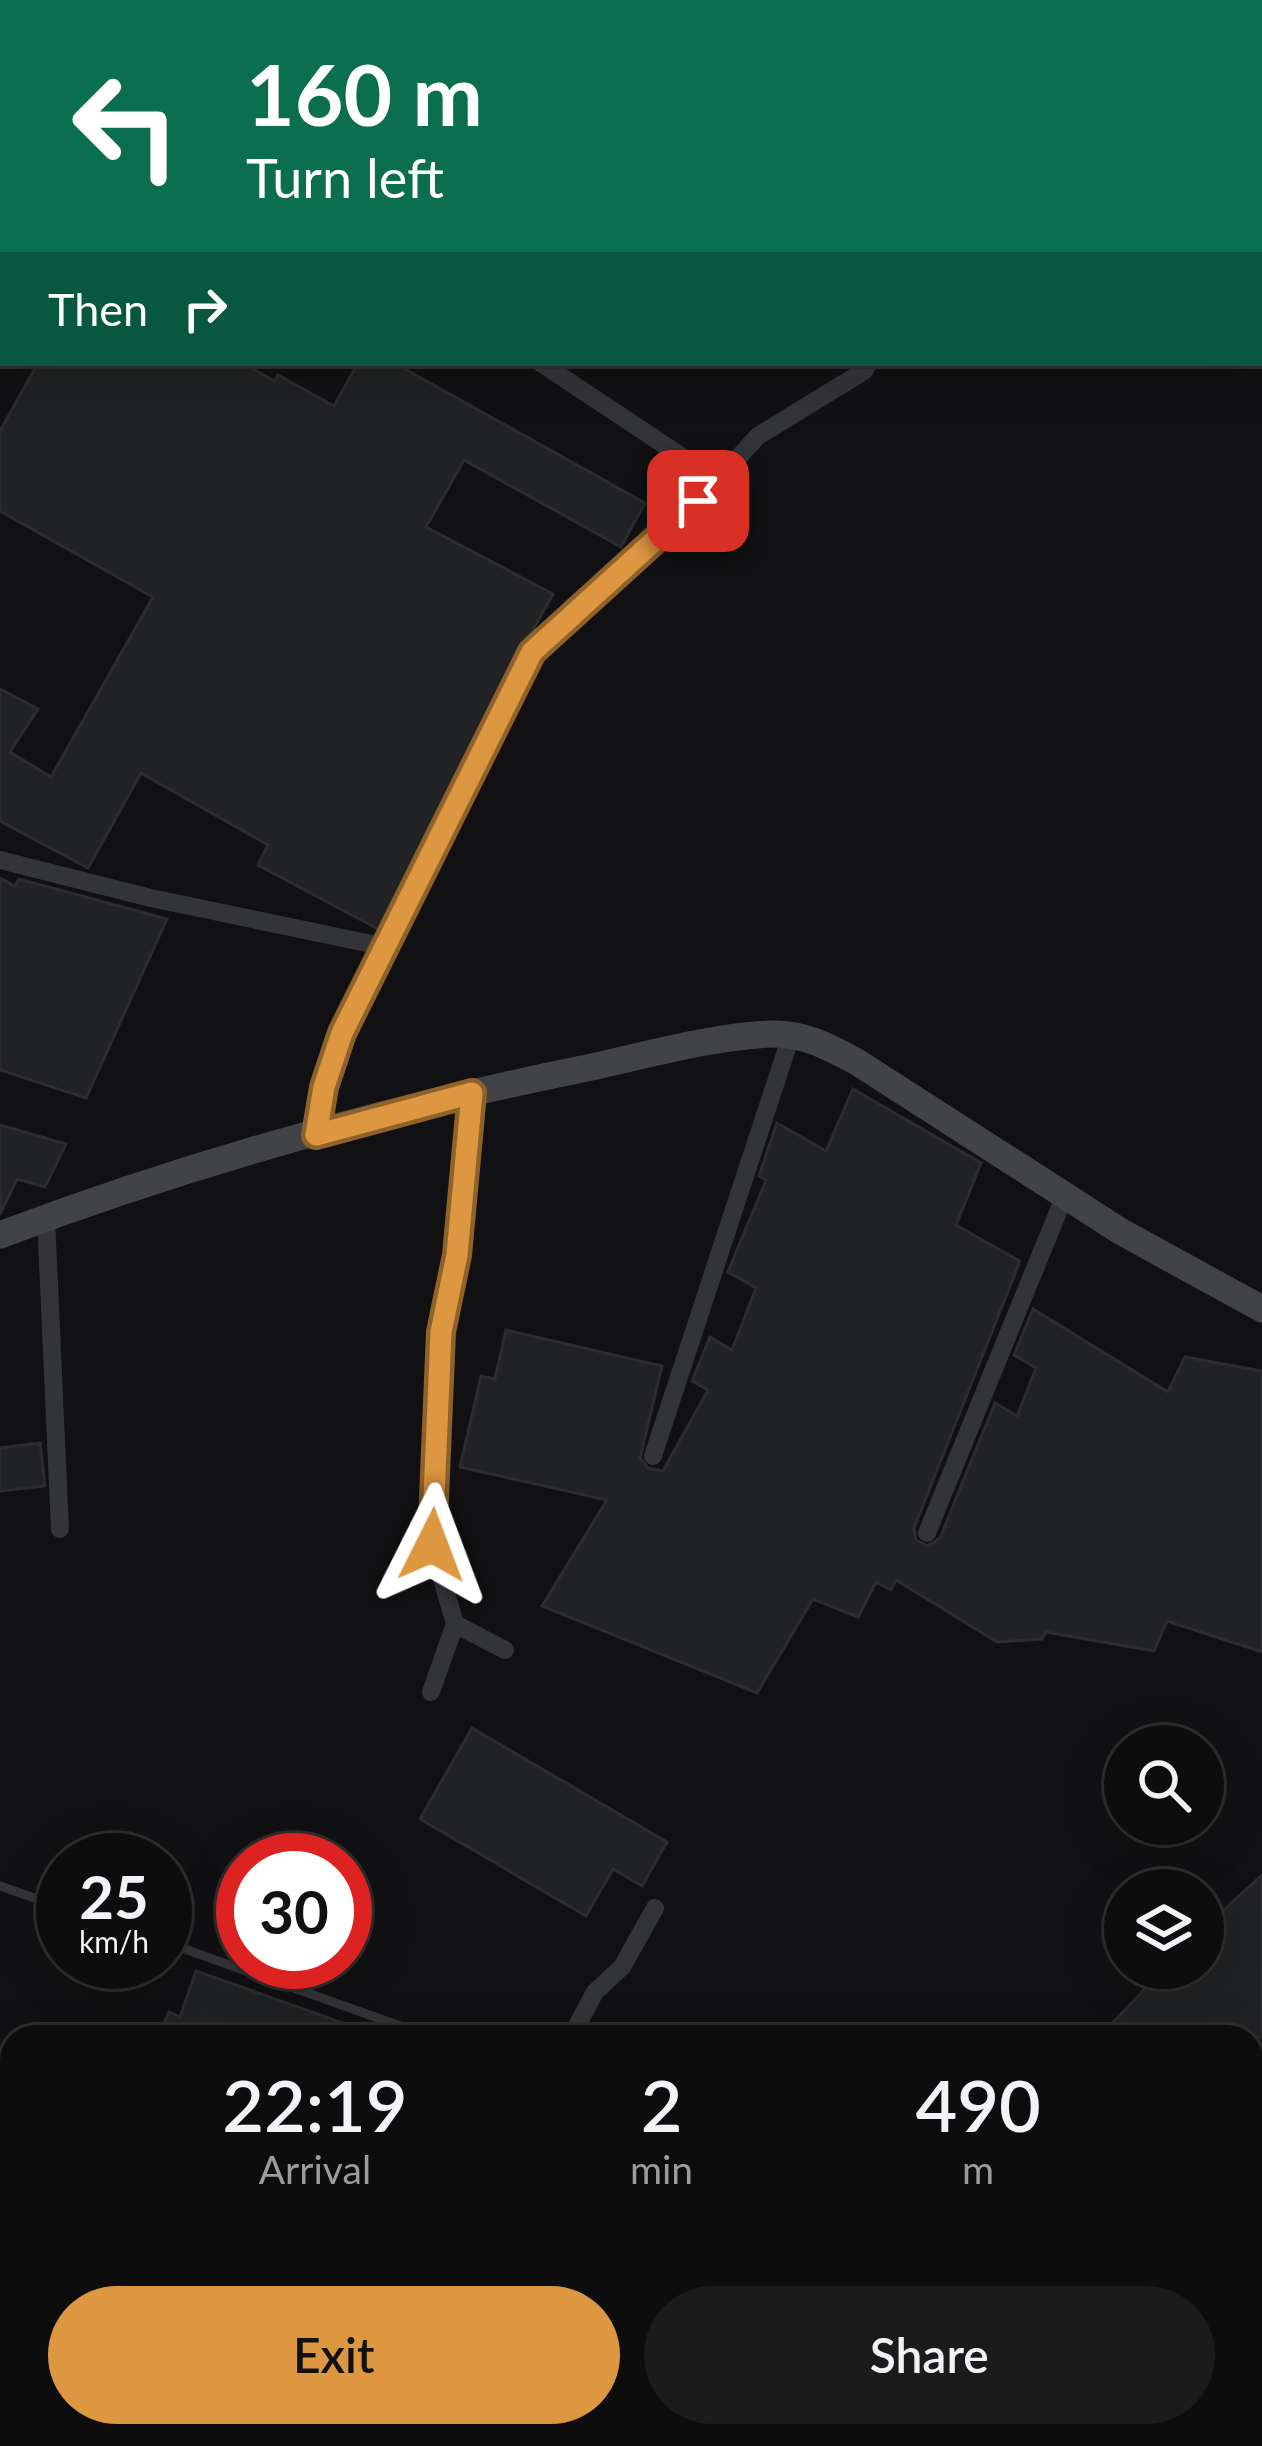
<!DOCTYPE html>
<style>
:root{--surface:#0d0d0e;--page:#1b1b1c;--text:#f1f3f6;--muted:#9a9c9e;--line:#2d2d2e;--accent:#dc9740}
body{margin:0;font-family:Lato,sans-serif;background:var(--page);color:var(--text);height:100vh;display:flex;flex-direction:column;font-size:45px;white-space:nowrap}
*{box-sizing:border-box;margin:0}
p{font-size:39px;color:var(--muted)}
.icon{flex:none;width:66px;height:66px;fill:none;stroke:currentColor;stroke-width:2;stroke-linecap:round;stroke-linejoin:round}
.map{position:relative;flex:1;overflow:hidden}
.drawer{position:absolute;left:0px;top:2025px;width:1263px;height:423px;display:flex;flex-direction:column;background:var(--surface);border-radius:36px 36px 0 0;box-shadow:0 12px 48px #0002,0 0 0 3px var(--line)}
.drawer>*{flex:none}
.top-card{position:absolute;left:0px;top:0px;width:1263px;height:366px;box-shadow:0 12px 48px #0002,0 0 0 3px var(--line);background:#0b6e4f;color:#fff;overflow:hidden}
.buttons{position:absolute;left:1104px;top:1725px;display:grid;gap:24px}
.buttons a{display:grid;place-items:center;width:120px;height:120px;border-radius:50%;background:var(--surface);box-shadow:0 12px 48px #0002,0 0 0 3px var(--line);font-size:60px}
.speed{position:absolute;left:36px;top:1833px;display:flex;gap:24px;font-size:60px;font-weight:700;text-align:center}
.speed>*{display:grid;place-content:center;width:156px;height:156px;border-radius:50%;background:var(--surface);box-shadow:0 12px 48px #0002,0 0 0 3px var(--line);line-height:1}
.speed small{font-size:30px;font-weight:400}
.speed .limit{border:18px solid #d22;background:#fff;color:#111}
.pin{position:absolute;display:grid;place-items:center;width:102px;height:102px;color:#fff;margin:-51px;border-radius:24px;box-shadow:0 6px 18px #0006}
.me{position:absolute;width:132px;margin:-66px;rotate:3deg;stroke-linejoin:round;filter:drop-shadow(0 0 9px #0008)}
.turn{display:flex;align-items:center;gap:42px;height:252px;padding:0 48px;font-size:54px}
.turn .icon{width:156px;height:156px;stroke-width:2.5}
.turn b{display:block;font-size:84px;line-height:102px}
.then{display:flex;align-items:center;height:114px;padding:0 48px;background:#0003;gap:24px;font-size:45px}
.eta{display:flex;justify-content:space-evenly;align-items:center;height:204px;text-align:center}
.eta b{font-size:72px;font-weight:600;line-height:84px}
.button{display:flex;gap:24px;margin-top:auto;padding:24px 48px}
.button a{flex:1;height:138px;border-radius:72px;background:var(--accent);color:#111;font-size:48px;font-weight:600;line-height:138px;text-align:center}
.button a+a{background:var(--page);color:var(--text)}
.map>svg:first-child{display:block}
.building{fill:#212223;stroke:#2c2c2e;stroke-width:3}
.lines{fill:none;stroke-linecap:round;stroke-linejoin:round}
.path{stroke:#393b3e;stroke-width:3;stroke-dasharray:6 9;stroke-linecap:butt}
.lane{stroke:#333437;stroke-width:9}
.street{stroke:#333437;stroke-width:18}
.secondary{stroke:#414347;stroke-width:27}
.route-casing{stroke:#8f622a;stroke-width:30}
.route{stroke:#dc9740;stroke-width:21}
</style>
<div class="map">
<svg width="1262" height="2446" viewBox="0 0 1262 2446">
<rect width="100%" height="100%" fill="#111113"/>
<path class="building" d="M38,363H242L275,381L278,375L334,406L358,363H394L645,503L621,547L464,460L426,527L553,594L530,635L520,646L378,929L258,865L268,845L141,773L88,868L0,821V689L38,709L10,752L51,777L153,597L0,511V431Z
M0,878L15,886L19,879L167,919L86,1098L0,1070Z
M853,1089L981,1163L956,1225L1020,1261L914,1528L916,1540L928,1546L940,1538L995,1403L1017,1416L1036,1368L1014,1355L1033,1309L1168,1392L1185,1357L1262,1371V1652L1167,1621L1154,1651L1046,1632L1042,1639L997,1642L896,1580L891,1590L876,1582L858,1617L813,1599L757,1693L542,1606L607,1500L460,1467L481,1376L495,1379L506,1330L662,1366L640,1458L648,1468L663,1471L708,1390L692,1381L710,1337L732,1350L756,1288L728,1272L766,1180L759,1176L777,1123L826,1151Z
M0,1125L66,1144L45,1187L17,1179L0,1214Z
M40,1443L45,1486L0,1491V1448Z
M472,1728L667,1842L642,1886L613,1869L586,1916L420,1819Z
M1262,1875V2037H1099L1165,1968H1203V1929Z
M196,1971L377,2035V2037H158L169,2012L180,2017Z"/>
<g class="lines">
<path class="path" d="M1186,3L1189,0"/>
<path class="lane" d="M0,1886L63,1908
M165,1942L431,2037"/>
<path class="street" d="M541,363L717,480
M0,860L151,898L386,947
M472,1093L457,1255L441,1332L432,1545L455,1624L505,1650
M316,1135L324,1087L342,1033L532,652L698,501L758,436L864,371L869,363
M46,1218L60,1529
M653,1456L791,1036
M927,1533L1065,1195
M431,1692L455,1624
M571,2037L595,1992L622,1967L655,1908
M1251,2139L1262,2125
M0,2296L12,2276
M1251,2381L1262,2374
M920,2436L938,2446
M233,2446L241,2436
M1150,2446L1166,2436"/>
<path class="secondary" d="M0,1235C188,1164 385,1109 582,1069C644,1056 708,1037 771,1034C804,1033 829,1047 857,1062L1120,1231L1262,1309"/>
</g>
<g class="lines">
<g class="route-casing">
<path id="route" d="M432,1545L441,1332L457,1255L472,1093L316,1135L324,1087L342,1033L532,652L698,501"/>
</g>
<use href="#route" class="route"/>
</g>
</svg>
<div class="buttons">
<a><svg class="icon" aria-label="search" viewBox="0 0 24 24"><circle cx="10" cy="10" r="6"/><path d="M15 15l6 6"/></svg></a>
<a><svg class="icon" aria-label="layers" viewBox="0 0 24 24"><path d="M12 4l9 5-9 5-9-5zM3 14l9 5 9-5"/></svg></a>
</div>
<div class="speed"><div>25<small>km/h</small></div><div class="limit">30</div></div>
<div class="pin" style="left:698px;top:501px;background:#d93025"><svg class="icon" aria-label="arrive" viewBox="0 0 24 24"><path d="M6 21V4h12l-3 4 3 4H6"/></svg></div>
<svg class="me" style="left:432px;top:1545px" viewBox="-20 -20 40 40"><path d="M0-17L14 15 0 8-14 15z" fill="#dc9740" stroke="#fff" stroke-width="4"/></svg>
<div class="top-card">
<div class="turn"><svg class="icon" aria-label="left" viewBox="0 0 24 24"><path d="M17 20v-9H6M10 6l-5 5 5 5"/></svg><div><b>160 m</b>Turn left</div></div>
<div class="then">Then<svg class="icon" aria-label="right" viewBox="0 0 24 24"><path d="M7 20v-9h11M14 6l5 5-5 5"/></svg></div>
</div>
<section class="drawer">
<div class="eta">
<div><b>22:19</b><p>Arrival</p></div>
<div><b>2</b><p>min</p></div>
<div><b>490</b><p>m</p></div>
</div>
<div class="button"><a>Exit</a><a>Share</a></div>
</section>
</div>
